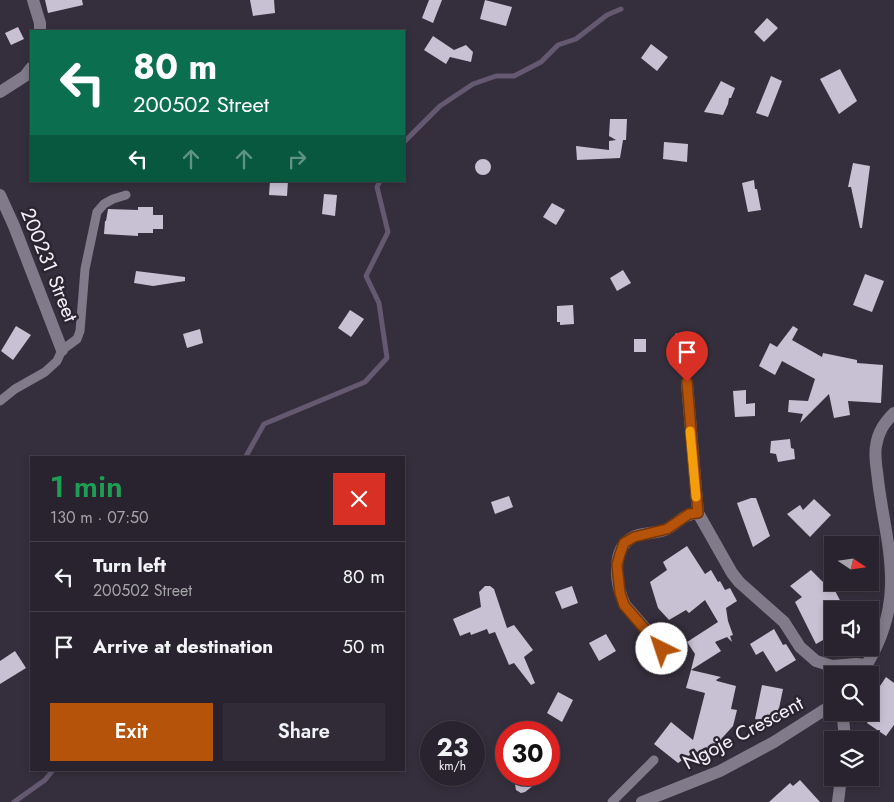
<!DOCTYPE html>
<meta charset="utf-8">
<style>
:root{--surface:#28232e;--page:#302b36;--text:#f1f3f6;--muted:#a5a4aa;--line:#44404a;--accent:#b45309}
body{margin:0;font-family:Jost,sans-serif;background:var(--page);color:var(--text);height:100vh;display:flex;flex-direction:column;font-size:19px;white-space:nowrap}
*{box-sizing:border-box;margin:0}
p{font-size:16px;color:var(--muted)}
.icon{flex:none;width:28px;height:28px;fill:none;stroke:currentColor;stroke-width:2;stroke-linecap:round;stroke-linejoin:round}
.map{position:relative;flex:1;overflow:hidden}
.details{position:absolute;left:30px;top:456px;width:375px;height:315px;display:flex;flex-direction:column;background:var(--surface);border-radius:0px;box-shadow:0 2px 8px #0003,0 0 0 1px var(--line)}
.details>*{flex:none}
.banner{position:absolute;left:30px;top:30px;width:375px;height:152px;border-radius:0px;box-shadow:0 2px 8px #0003,0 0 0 1px var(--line);background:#0b6e4f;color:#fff;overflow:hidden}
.needle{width:32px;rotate:103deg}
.buttons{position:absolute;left:824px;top:536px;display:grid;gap:10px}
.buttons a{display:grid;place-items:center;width:55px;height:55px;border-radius:0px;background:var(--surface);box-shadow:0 2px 8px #0003,0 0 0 1px var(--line);font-size:25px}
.speed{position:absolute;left:420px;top:721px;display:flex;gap:10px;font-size:25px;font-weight:700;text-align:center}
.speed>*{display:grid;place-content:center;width:65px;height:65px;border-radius:50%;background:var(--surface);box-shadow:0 2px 8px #0003,0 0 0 1px var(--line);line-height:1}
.speed small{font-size:12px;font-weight:400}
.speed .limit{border:8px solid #d22;background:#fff;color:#111}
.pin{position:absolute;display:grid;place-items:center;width:42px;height:42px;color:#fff;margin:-51px -21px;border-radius:50% 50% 50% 0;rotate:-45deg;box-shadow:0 0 5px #0007}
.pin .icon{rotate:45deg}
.me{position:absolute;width:55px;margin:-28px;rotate:319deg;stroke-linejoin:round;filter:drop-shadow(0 0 4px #0008)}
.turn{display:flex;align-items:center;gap:18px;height:105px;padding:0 20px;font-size:22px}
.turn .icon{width:65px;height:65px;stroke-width:2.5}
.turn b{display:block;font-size:35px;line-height:42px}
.lanes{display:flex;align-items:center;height:48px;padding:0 20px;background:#0003;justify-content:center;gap:25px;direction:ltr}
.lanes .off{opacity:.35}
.round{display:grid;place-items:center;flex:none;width:52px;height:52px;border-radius:0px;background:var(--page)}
.head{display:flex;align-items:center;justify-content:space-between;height:85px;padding:0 20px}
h1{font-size:30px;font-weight:600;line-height:38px;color:#1e9e55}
.button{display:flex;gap:10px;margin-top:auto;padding:10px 20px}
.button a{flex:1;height:58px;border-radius:0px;background:var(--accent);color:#fff;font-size:20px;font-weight:600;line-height:58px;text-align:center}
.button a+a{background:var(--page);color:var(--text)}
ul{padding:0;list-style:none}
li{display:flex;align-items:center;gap:15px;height:70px;padding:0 20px;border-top:1px solid var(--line)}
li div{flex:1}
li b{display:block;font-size:19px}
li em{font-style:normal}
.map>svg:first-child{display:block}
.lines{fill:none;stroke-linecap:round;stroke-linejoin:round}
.stream{stroke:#645970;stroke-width:5}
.building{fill:#c8c1d3}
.lane{stroke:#817a8a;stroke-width:9}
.street{stroke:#817a8a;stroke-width:12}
.route-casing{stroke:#753606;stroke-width:12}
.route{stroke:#b45309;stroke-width:9}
.slow{stroke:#f59e0b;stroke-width:9}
.labels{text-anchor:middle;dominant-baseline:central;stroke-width:5;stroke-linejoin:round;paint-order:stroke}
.street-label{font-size:20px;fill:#f4f0f9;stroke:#2b2532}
</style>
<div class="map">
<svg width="894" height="802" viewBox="0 0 894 802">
<rect width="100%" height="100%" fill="#352f3d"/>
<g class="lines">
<path class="stream" d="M404,142L440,106L473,84L496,76H514L541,62L558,45L576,39L607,15L621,9
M245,458L264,424L365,382L387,358L379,303L366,276L388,232L377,187L380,181
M14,802L45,780L53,770"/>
</g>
<path class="building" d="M45,0H82L83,5L48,13Z
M250,0H274L275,13L253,16Z
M429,0H442L433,23L422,18Z
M485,0L512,7L506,26L480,19Z
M767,18L778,28L764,42L754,32Z
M18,27L24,39L11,45L5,33Z
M433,36L454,50L466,45L473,52L471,62L450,57L446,64L424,50Z
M651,44L668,57L657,71L641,58Z
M840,69L857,101L839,114L820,79Z
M771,76L782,81L768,117L756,113Z
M721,81L735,88L731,98H729L728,104L723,115L704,112Z
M610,119H627L626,140H623L620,158L577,160L576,146L609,150V141L616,140L609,136Z
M664,142L688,144L687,162L663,159Z
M475 167a8 8 0 1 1 16 0a8 8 0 1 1-16 0Z
M853,163L870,166L862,228H860L851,187H848Z
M754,180L755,189H757L761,210L748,212L742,183Z
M270,181H288L287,196L269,195Z
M324,194L337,195L335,216L322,214Z
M552,203L565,210L556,225L543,217Z
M138,207H153V215H163V229H153V233H138V236L104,234L105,221H106L108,209L138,210Z
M623,270L631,283L617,291L610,278Z
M136,271L185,277V281L153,286L134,283Z
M865,274L884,281L872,312L853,305Z
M573,305L574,324L560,325V322H557V306Z
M350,310L364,319L351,337L338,328Z
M16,326L31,335L13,360L1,351Z
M793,326L798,329L792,340L822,357L823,353L857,360V363L883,365L881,403L848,401L850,415L834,418L829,394L800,423L803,414L788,412L789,400L808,401L815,379L782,361L775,375L759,366L770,343L777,347Z
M200,329L203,343L187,348L183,334Z
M676,333L692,343L687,367L669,363L673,348L669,346Z
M634,339H646V352H634Z
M746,390V404L755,403V416L735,417L733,391Z
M790,439L791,448L794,449L795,459L778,462L776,454L770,453L771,441Z
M509,496L513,507L495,514L491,502Z
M751,498H756L770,536L753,547L737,503Z
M814,499L831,515L810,537L787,514L800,505L803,510Z
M687,546L705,574L711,570L718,582L720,581L725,590L730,588L737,601L726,608L728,621L733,635L730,636L732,642L727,637L715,642L721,651L691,670L695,654L687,642L718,622L705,600L689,613L686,610L669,620L658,608L650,582L667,570L663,562Z
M811,570L825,584L830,581L845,610H832V635L816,644L795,602L802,597L790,586Z
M485,586H490L494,589L507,628L514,625L533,650L524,657L535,683L531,685L514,663L509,665L495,632L489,634L487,629L471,635L470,632L460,636L453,619L481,607L479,592Z
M572,586L578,603L562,609L555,592Z
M774,629L783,645L786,644L796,660L776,672L763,651L756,655L750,644Z
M606,634L616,651L599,661L589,643Z
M15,651L26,668L0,684V661Z
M691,670L721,677L716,680L717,681L736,686L731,709L737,710L733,726L704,758L696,751L678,763L654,744L671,722L693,740L705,693L686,688Z
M886,677L894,683V725L886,736L867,723L879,698L874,695Z
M762,685L783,689L776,723L755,719Z
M558,692L573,700L562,722L547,713Z
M522,775H547L525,792L521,793L516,790L515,784Z
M800,780L820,802H769L790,783L793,786Z"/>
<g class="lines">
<path class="lane" d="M0,401L15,389L45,372L57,361L62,350L77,339L80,331L85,269L97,212L104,204L113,199L126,195
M612,802L654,760"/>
<path class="street" d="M33,0L40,23V31
M0,92L25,76L31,68
M0,195L14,226L62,350
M687,383L698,513L732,573L739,582L784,622L800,647L816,661L832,666L856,664L867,665
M675,663L625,605C616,586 610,549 633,537C643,532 657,534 667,529C680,522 681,515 698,513
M860,675C878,649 890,619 891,586C892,551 882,515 878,480C877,469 874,457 876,446C878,432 884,423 894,413
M840,712L843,717L845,740
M642,802L720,771L774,742L832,705
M838,802L841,778"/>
</g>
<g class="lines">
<g class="route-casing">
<path id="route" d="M662,649L624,605L620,593L617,565L620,554L624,543L634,537L667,529L689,514L698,513L687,382"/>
</g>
<use href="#route" class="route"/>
<path class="slow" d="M690,431L696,497"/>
</g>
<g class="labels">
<g class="street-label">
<text transform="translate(49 265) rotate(68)">200231 Street</text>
<text transform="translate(743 733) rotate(-28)">Ngoje Crescent</text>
</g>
</g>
</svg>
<div class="buttons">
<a><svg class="needle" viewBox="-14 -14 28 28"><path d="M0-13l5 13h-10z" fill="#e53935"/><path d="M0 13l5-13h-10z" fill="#a5a4aa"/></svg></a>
<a><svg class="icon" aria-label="sound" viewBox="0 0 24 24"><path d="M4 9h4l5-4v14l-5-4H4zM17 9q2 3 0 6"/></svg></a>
<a><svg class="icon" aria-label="search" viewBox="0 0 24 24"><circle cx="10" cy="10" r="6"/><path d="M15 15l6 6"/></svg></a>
<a><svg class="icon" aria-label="layers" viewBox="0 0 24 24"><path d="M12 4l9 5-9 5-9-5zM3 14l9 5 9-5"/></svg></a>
</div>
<div class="speed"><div>23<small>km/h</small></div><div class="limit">30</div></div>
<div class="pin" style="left:687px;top:382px;background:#d93025"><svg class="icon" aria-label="arrive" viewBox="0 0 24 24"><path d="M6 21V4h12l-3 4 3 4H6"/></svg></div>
<svg class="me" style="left:662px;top:649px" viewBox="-20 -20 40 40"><circle r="19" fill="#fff"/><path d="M0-13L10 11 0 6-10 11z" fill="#b45309"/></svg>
<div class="banner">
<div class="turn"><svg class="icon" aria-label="left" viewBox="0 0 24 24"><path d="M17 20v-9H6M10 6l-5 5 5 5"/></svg><div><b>80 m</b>200502 Street</div></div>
<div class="lanes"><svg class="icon" aria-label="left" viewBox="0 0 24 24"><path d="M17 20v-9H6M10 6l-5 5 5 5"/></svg><svg class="icon off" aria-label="ahead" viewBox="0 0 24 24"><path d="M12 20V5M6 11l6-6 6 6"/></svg><svg class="icon off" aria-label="ahead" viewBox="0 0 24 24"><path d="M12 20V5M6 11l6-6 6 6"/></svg><svg class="icon off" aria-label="right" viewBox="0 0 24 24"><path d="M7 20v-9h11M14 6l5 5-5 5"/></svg></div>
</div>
<section class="details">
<div class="head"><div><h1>1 min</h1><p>130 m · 07:50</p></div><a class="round" style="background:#d93025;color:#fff"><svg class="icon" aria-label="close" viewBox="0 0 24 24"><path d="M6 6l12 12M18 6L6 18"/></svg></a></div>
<ul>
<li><svg class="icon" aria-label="left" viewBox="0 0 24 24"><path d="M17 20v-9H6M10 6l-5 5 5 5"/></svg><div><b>Turn left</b><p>200502 Street</p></div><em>80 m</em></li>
<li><svg class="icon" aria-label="arrive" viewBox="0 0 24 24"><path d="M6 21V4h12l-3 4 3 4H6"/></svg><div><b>Arrive at destination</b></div><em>50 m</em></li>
</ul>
<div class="button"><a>Exit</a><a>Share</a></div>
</section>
</div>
